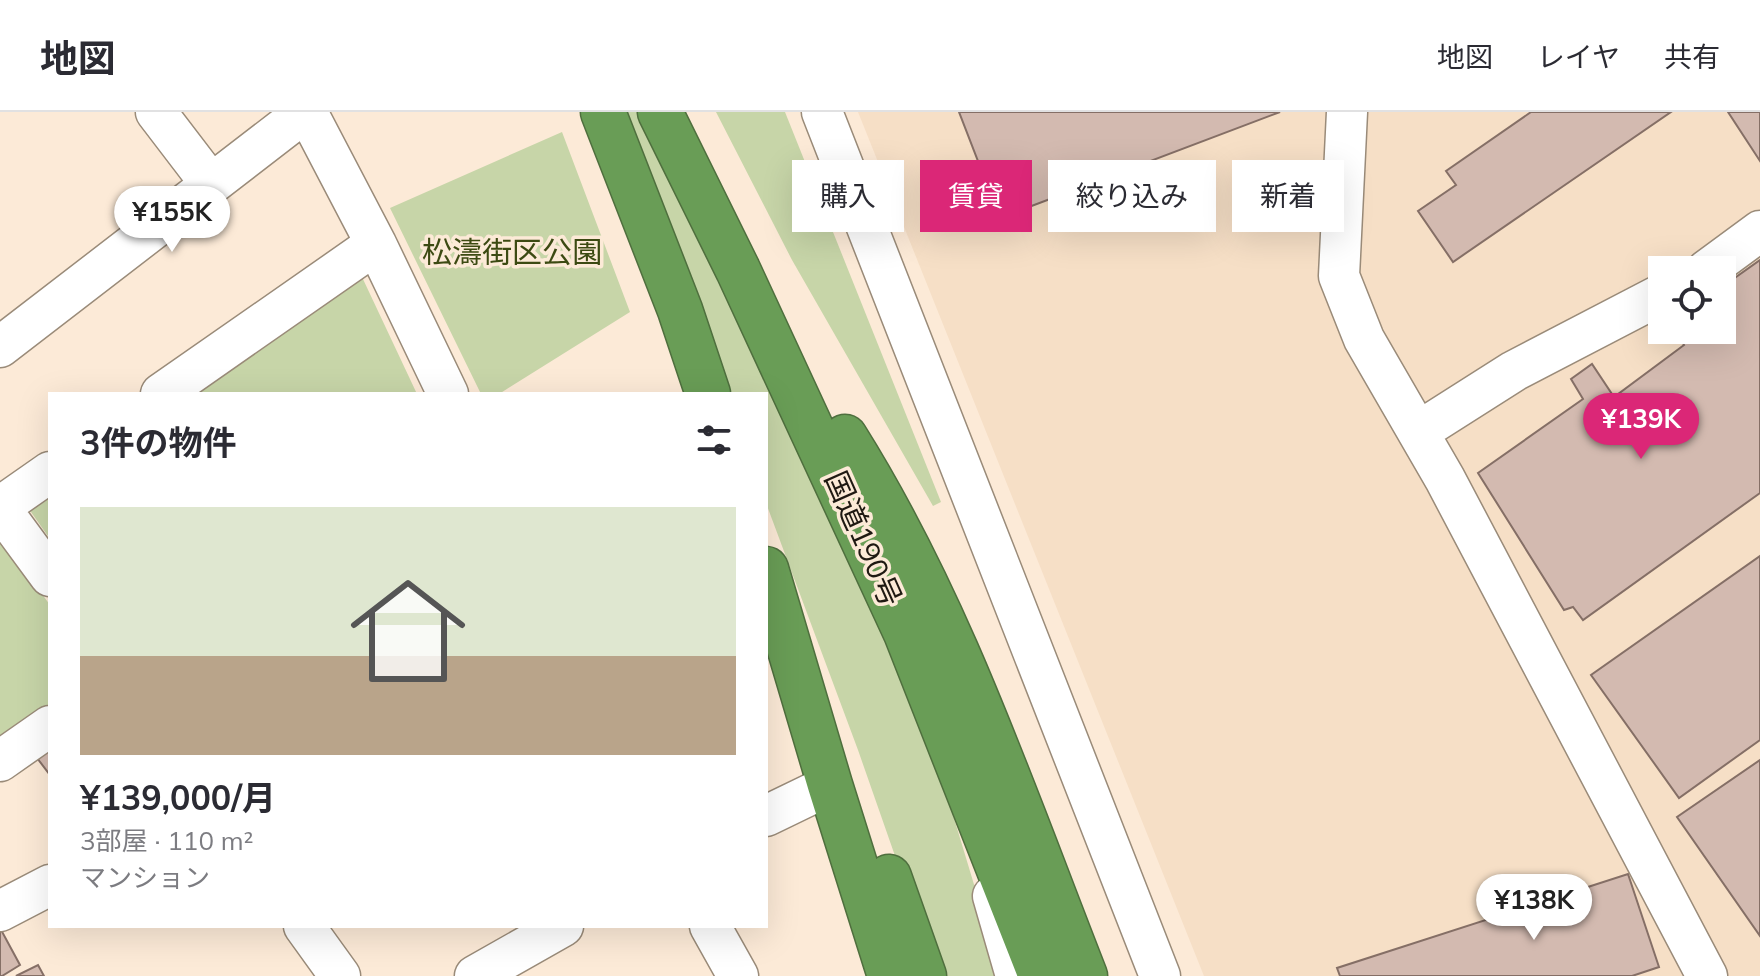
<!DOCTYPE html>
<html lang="ja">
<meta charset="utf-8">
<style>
:root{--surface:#fff;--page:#f2f2f3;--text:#2b2b33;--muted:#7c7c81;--line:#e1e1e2;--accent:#db2777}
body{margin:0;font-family:Mulish,"Noto Sans JP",sans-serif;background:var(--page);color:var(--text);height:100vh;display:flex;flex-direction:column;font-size:30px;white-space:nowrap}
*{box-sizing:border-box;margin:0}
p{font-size:26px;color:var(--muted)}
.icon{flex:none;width:44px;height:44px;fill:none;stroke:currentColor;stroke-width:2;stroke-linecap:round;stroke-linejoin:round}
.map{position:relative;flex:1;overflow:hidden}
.drawer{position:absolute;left:48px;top:280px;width:720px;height:536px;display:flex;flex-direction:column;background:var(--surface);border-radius:0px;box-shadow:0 8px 32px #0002}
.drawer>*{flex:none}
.guide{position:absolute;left:792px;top:48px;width:760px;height:72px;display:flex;gap:16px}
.controls{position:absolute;left:1648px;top:144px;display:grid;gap:16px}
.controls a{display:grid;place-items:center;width:88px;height:88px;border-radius:0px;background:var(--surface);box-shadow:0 8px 32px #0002;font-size:40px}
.price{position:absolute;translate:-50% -68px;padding:0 18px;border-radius:28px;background:#fff;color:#222;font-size:26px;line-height:52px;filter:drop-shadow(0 2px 4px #0008)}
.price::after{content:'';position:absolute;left:50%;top:48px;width:24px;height:18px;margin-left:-12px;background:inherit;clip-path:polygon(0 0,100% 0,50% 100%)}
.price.selected{background:var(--accent);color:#fff}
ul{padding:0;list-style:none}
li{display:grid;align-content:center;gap:16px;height:424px;padding:0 32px}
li+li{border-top:2px solid var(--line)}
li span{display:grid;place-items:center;height:248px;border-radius:0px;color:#555}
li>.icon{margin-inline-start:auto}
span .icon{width:144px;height:144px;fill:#fffc;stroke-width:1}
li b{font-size:34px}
h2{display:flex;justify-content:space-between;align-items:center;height:96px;padding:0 32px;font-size:34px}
.tag{padding:0 28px;border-radius:0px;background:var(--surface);box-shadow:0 8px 32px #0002;font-size:28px;line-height:72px}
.tag.selected{background:var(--accent);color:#fff}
header{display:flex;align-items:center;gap:48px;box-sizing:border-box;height:112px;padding:0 40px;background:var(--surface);border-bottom:2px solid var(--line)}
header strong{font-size:38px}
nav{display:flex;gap:44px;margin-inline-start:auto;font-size:28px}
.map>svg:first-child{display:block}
</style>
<header>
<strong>地図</strong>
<nav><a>地図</a><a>レイヤ</a><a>共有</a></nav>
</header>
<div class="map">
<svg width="1760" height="864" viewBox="0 0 1760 864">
<rect width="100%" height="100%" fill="#fcead7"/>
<!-- built -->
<path fill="#f6dfc6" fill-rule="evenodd" d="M858,0H1760V864H1204ZM1662,158H1722V218H1662Z"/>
<!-- green -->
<path fill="#c7d5a8" d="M622,0H641L800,324L934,640L992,832L1004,864H937L858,638L766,391V282H727Z
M716,0H785L941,390L933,394L792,148Z
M562,20L630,200L499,282H481L390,96Z
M362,165L417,282H187Z
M50,373V427L24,390Z
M0,425L50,493V594L0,629Z"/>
<!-- building -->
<path fill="#d3bab0" stroke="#856f66" stroke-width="2" d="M959,0H1280L1000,106Z
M1531,0H1671L1453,150L1418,99L1456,73L1446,59Z
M1728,0H1760V49Z
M1760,148V381L1583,508L1573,495L1564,498L1478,361L1583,287L1571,267L1592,252L1614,285L1684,233L1675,218H1722V175Z
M1760,444V628L1679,686L1591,563Z
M50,629V663L34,642Z
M1760,648V824L1677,705Z
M1628,762L1659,855L1632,864H1340L1337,856Z
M0,816L20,853L2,864H0Z
M38,853L44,864H16Z"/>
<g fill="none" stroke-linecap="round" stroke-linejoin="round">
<!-- minor casing -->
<g stroke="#9a8b79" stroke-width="43">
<path id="minor" d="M156,0L211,72
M307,0L376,132L448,282
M822,0L1160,864
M1347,0L1339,164L1364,227L1445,367L1707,864
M1707,158L1760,119
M0,235L305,0
M161,282L376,132
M1418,320L1514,259L1662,182
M0,395L50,360
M0,396L50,464
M0,649L50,614
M766,704L830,673
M993,784L1016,864
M0,799L50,773
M304,814L340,864
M710,814L738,864
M475,864L563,814"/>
</g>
<!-- highway casing -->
<g stroke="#4f6f3e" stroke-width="47">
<path id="highway" d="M603,0L680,198L708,282
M660,0L738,158L906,521L1041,864
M845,325C950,492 1013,681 1085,864
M766,457L830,673L890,864
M889,765L924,864"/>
</g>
<!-- minor -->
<use href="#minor" stroke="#fff" stroke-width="40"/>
<!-- highway -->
<use href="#highway" stroke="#699d56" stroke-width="44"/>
</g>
<g text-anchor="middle" stroke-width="7" stroke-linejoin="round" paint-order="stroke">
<!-- park labels -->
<g font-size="30" fill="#3c4a12" stroke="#fcead7">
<text x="512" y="151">松濤街区公園</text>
</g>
<!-- street labels -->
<g font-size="30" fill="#1f1912" stroke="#fcead7">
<text transform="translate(863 427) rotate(66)" y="10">国道190号</text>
</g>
</g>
</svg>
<div class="controls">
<a><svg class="icon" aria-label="locate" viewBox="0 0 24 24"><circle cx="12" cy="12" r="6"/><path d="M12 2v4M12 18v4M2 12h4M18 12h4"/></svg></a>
</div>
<b class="price" style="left:172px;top:142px">¥155K</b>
<b class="price selected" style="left:1641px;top:349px">¥139K</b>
<b class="price" style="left:1534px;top:830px">¥138K</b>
<div class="guide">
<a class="tag">購入</a>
<a class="tag selected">賃貸</a>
<a class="tag">絞り込み</a>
<a class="tag">新着</a>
</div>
<section class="drawer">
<h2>3件の物件<svg class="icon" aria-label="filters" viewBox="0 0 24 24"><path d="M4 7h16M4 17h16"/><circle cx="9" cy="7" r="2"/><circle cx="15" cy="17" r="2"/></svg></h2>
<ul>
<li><span style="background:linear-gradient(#dfe7d0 60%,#b9a48a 0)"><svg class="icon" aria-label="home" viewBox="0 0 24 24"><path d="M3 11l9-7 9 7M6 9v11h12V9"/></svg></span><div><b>¥139,000/月</b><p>3部屋 · 110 m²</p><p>マンション</p></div></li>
</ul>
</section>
</div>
